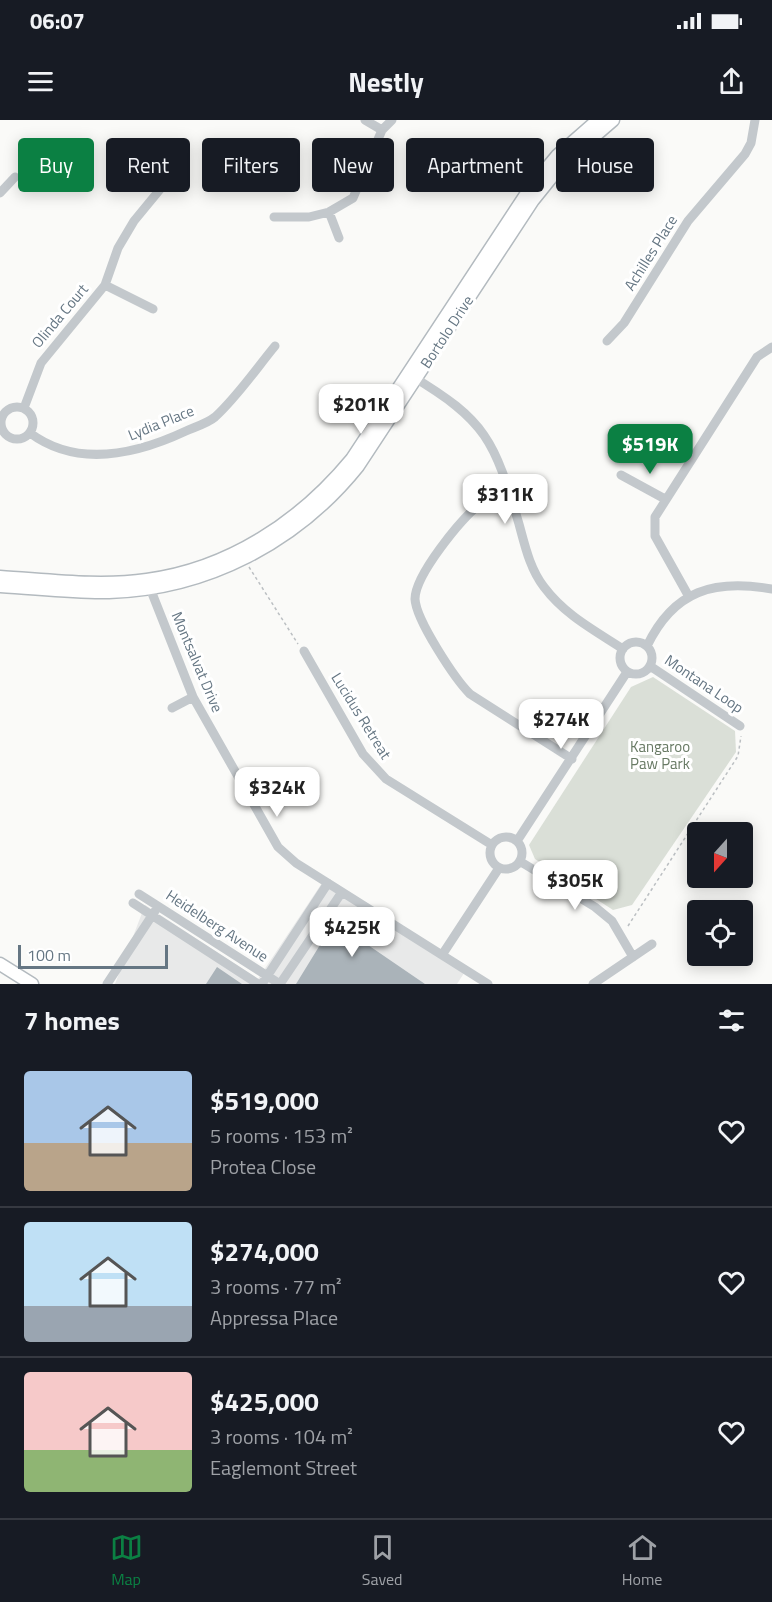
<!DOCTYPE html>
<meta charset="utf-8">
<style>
:root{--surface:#171b24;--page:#20242c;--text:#f1f3f6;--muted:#9ea1a6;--line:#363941;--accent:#0b8043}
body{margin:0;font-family:"Titillium Web",sans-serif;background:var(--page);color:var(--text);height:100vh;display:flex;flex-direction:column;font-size:22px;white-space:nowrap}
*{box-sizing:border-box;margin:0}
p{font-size:20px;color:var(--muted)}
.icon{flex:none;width:33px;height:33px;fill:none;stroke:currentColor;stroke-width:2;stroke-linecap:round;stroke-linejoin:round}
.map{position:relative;height:864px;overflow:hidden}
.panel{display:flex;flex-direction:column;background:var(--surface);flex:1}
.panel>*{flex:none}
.banner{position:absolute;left:18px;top:18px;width:736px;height:54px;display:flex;gap:12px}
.needle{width:39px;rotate:201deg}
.fabs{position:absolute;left:687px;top:702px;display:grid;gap:12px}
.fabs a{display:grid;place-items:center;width:66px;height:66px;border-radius:6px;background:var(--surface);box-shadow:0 3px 15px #0003;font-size:30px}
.scale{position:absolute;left:18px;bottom:15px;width:150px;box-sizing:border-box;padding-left:6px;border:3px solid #657683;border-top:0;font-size:16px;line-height:21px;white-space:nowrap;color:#657683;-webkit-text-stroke:4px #fff;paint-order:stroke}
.price{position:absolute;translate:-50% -51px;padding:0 14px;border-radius:12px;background:#fff;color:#222;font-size:20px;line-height:39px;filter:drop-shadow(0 2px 3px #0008)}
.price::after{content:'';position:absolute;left:50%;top:36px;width:18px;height:14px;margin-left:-9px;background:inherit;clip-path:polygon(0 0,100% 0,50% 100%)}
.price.on{background:var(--accent);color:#fff}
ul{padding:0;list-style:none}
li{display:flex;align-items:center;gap:18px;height:150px;padding:0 24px}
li+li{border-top:2px solid var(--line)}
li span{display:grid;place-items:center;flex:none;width:168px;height:120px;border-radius:6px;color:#555}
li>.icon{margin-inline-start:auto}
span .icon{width:72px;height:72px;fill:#fffc;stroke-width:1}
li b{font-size:26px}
h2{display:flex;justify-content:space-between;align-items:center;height:72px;padding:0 24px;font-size:26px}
.chip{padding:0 21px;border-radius:6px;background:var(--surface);box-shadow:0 3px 15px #0003;font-size:21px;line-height:54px}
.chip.on{background:var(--accent);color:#fff}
.status{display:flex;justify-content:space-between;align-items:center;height:42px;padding:0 30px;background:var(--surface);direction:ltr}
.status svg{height:16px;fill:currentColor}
header{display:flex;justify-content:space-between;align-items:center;height:78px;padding:0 24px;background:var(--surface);font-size:27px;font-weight:700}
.tabs{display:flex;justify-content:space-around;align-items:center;height:84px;border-top:2px solid var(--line);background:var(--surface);font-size:16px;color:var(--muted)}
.tabs a{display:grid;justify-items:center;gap:3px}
.tabs .on{color:var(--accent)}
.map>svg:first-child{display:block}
</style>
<div class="status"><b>06:07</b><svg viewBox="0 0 49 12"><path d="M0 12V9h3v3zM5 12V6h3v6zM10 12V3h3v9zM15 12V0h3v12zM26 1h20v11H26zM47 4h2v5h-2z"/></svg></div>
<header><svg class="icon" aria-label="menu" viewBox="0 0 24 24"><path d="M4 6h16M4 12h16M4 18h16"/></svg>Nestly<svg class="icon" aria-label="share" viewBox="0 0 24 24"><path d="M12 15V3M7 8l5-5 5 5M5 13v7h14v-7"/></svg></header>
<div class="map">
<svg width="772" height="864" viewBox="0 0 772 864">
<rect width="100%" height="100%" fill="#fafaf8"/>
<!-- built -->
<path fill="#e8e9e9" d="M326,757L468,847L457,864H115L145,785L258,859Z"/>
<!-- green -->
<path fill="#dadfd7" d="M653,557L735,611L736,632L632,785L613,790L535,739L529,725L631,567Z"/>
<!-- building -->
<path fill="#aab3b9" d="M350,792L375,809L365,823L425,864H296L339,794Z
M217,847L242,864H206Z"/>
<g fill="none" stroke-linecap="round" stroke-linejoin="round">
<!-- secondary casing -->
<g stroke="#b3babf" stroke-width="15">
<path id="secondary" d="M0,457C48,460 99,467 147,460C229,449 300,402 352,339L531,67L557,36L598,0
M0,466C36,468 73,473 109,472C207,469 297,422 358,346L533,80L562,44L613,0
M0,844L32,864"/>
</g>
<!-- path -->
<path stroke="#bbbfc2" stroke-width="1.5" stroke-dasharray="3 3" stroke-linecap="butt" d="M249,447L298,524
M628,806L738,636L741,616"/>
<!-- street -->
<path stroke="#c3c8cc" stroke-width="9" d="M365,0L382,10
M0,73L15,57
M329,92L339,118
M274,97H309L329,92L353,78L382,10L392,0
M105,165L153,189
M607,221L624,203L688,101L745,34L751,23L755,0
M410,255C487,301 494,320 519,404C525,426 530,449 544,467C565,495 594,510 623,529
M1 303a16 16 0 1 1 32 0a16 16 0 1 1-32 0Z
M24,288L41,243L105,165L118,128L134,101L162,67
M30,313C77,348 137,334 186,311C195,307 208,303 215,297C237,277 256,249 275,226
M621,355L665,379
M508,369C499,373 488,377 480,384C461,399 415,455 415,479C416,500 455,559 470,574L572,639
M148,463L193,577L278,727L296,743L488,864
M688,475L655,416V397L757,237L772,227
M620 538a16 16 0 1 1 32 0a16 16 0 1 1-32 0Z
M647,526C674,470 714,459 772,469
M304,531L363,634L386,659L492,725
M650,546L740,606
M172,588L193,577
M490 733a16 16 0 1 1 32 0a16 16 0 1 1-32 0Z
M517,721L627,552
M521,742L595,787L612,801L633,837
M139,774L280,864
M133,783L258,864
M442,835L499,748
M107,864L155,791
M262,864L328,763
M280,864L342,772
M593,864L652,824"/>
<!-- secondary -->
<use href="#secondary" stroke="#fff" stroke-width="12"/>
</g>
<g text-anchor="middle" stroke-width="6" stroke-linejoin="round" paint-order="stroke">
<!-- street labels -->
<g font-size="15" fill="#657683" stroke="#fff">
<text transform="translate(651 133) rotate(-58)" y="5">Achilles Place</text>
<text transform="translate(60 196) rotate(-50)" y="5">Olinda Court</text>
<text transform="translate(447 212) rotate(-57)" y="5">Bortolo Drive</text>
<text transform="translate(161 303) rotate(-22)" y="5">Lydia Place</text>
<text transform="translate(197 542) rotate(67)" y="5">Montsalvat Drive</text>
<text transform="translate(704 564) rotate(34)" y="5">Montana Loop</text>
<text transform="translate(361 596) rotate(58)" y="5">Lucidus Retreat</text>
<text transform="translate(217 806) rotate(33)" y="5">Heidelberg Avenue</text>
</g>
<!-- park labels -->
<g font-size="15" fill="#687a64" stroke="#fff">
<text x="660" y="632">Kangaroo<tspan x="660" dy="17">Paw Park</tspan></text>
</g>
</g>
</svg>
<div class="fabs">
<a><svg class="needle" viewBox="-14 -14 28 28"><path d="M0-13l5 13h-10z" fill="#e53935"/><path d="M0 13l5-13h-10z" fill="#9ea1a6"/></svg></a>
<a><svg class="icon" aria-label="locate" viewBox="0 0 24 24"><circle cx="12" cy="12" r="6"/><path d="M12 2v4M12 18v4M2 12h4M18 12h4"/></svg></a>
</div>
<div class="scale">100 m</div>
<b class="price" style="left:361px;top:315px">$201K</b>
<b class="price on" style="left:650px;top:355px">$519K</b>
<b class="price" style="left:505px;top:405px">$311K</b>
<b class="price" style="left:561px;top:630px">$274K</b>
<b class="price" style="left:277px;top:698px">$324K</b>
<b class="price" style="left:575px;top:791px">$305K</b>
<b class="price" style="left:352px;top:838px">$425K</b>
<div class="banner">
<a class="chip on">Buy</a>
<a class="chip">Rent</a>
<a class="chip">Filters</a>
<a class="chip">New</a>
<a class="chip">Apartment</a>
<a class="chip">House</a>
</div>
</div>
<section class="panel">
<h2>7 homes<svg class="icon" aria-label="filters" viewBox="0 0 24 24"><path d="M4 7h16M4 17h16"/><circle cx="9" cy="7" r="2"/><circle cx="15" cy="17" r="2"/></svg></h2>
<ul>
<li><span style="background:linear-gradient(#a9c7e8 60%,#b9a48a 0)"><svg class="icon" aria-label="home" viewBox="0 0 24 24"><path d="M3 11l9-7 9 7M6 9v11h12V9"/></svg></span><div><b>$519,000</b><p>5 rooms · 153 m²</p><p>Protea Close</p></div><svg class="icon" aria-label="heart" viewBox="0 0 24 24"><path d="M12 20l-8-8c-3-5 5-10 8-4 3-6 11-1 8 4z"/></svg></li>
<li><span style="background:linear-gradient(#bfe0f5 70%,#9aa5b1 0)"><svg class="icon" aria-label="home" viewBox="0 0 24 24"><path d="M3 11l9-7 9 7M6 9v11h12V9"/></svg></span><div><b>$274,000</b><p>3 rooms · 77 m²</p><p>Appressa Place</p></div><svg class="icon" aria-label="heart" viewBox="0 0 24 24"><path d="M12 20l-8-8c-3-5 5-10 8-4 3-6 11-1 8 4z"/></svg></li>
<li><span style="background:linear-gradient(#f6c9c9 65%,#8fb573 0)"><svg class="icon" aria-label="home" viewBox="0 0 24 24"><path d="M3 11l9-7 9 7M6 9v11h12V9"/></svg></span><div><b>$425,000</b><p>3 rooms · 104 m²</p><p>Eaglemont Street</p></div><svg class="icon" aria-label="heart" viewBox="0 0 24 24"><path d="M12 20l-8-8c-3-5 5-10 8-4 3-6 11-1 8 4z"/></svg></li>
</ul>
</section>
<nav class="tabs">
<a class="on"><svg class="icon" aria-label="map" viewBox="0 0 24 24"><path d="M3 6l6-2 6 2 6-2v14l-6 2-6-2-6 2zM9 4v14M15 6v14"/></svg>Map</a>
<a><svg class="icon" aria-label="saved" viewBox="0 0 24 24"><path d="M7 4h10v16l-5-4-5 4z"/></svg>Saved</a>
<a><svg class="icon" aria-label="home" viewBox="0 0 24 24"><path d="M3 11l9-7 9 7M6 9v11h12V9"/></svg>Home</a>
</nav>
